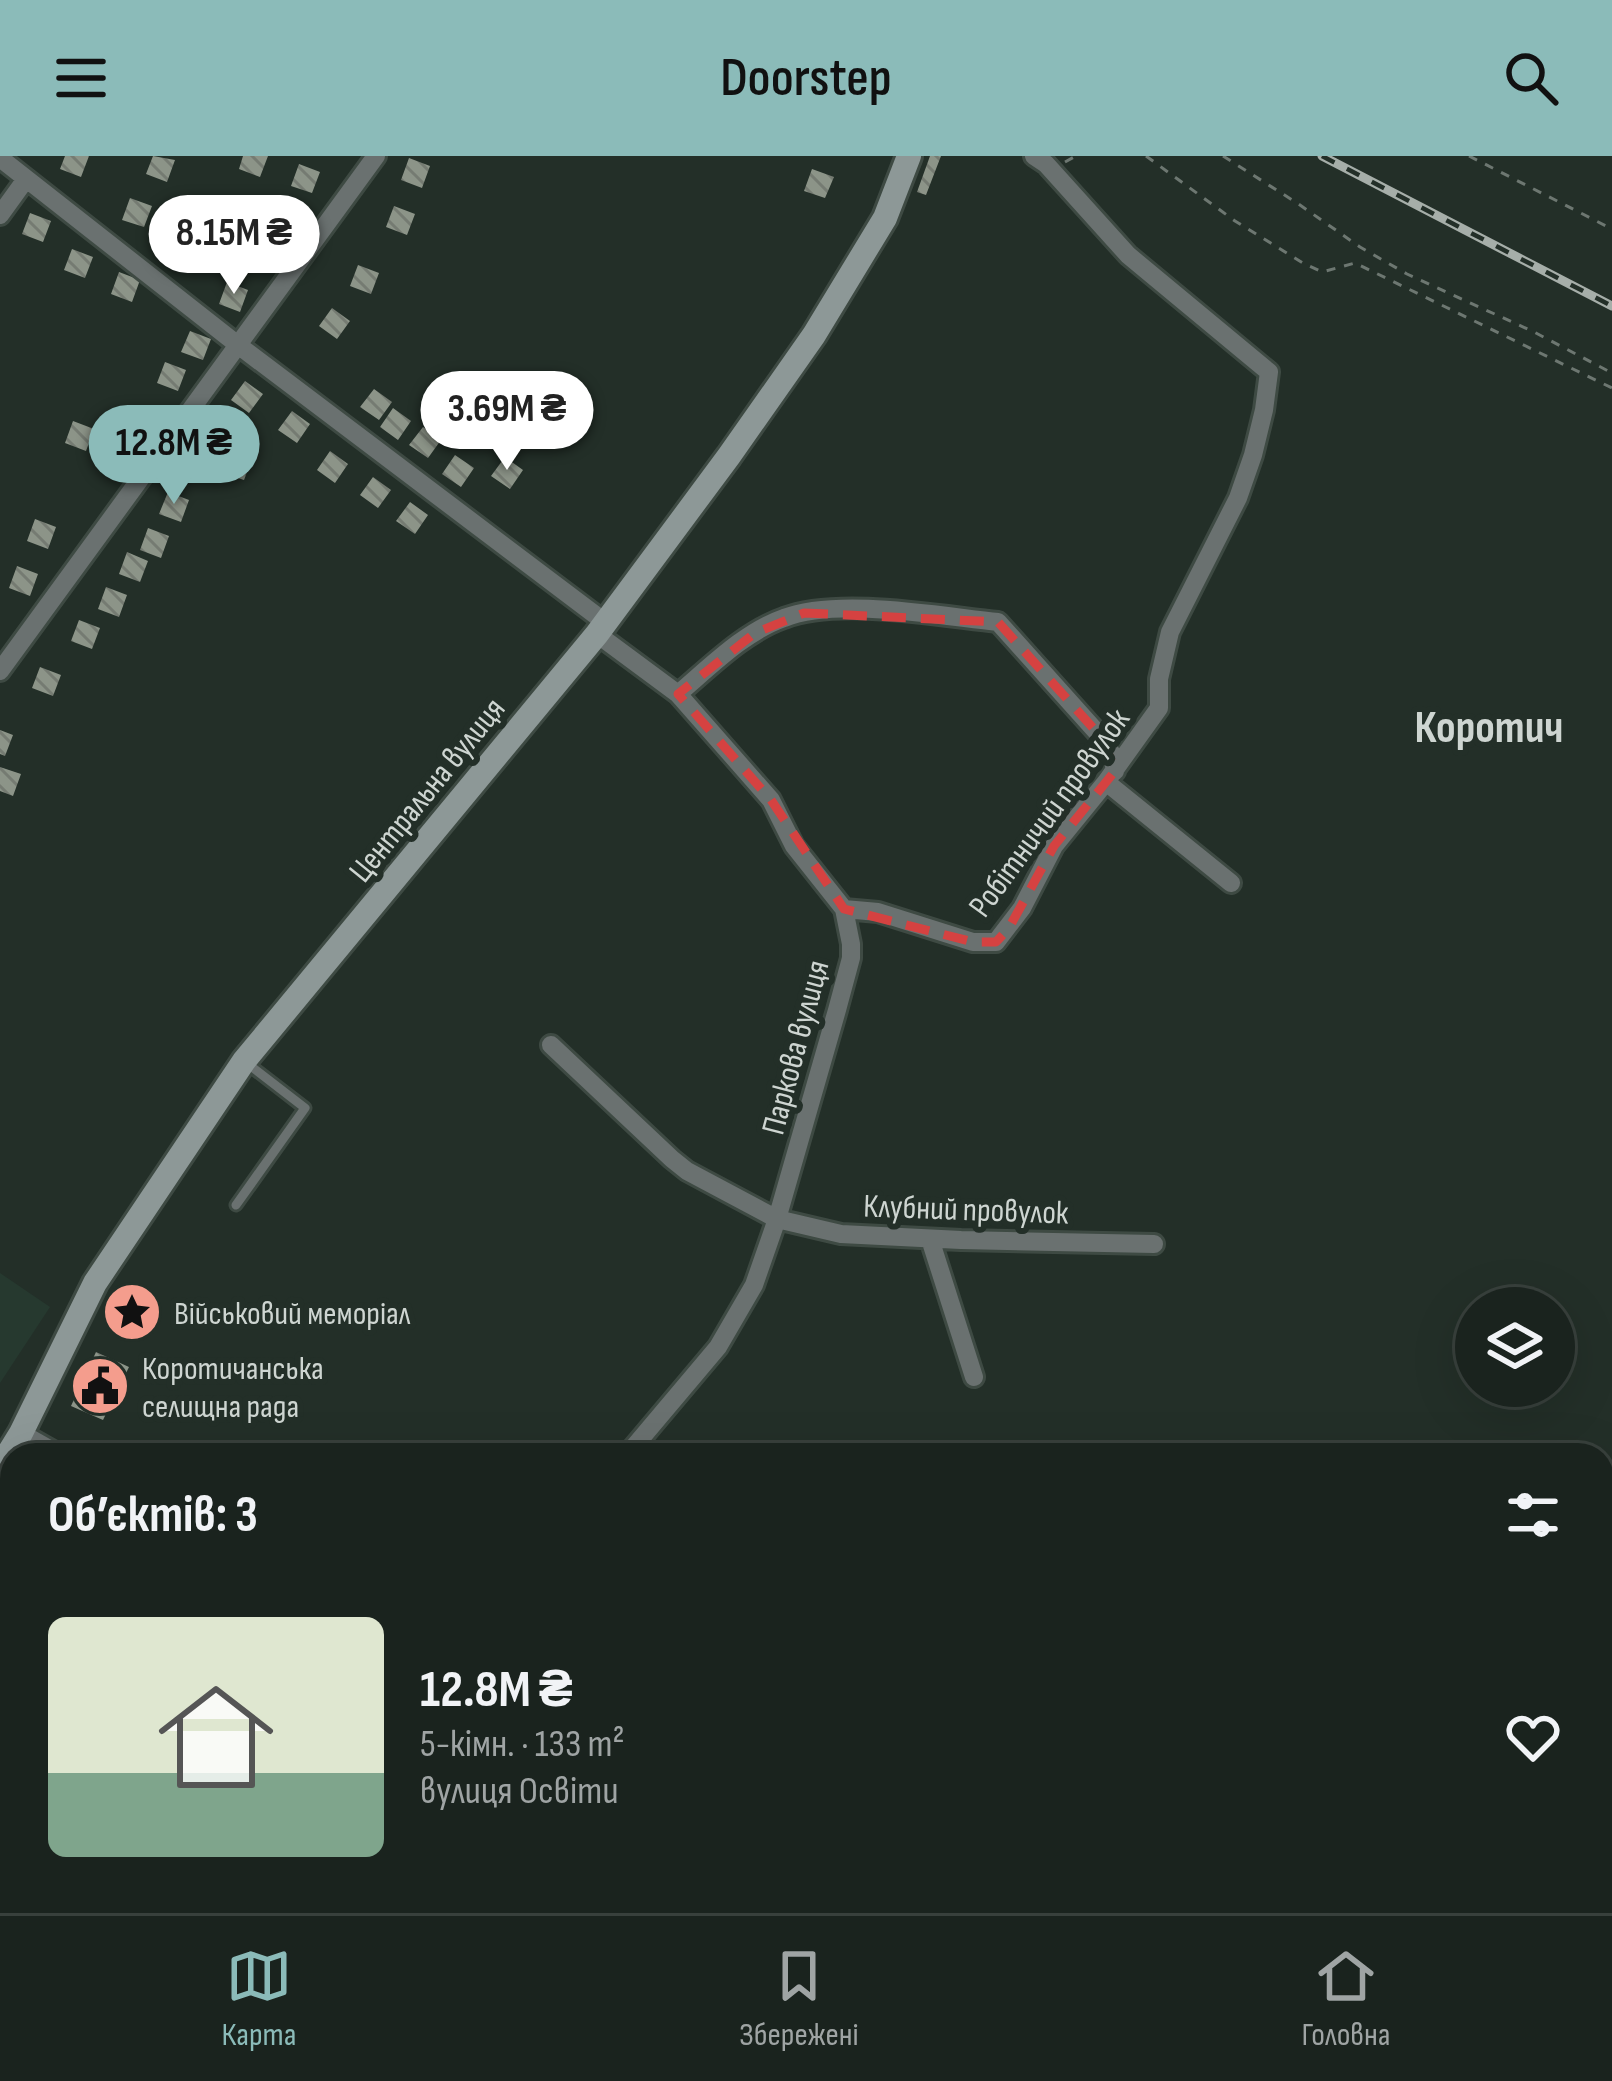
<!DOCTYPE html>
<html lang="uk">
<meta charset="utf-8">
<style>
:root{--surface:#1a231e;--page:#272f2b;--text:#f1f3f6;--muted:#9fa4a4;--line:#38403c;--accent:#8bbbb9}
body{margin:0;font-family:"Sofia Sans Condensed",sans-serif;background:var(--page);color:var(--text);height:100vh;display:flex;flex-direction:column;font-size:45px;white-space:nowrap}
*{box-sizing:border-box;margin:0}
p{font-size:39px;color:var(--muted)}
.icon{flex:none;width:66px;height:66px;fill:none;stroke:currentColor;stroke-width:2;stroke-linecap:round;stroke-linejoin:round}
.map{position:relative;flex:1;overflow:hidden}
.side{position:absolute;left:0px;top:1287px;width:1614px;height:471px;display:flex;flex-direction:column;background:var(--surface);border-radius:36px 36px 0 0;box-shadow:0 12px 48px #0002,0 0 0 3px var(--line)}
.side>*{flex:none}
.controls{position:absolute;left:1455px;top:1131px;display:grid;gap:24px}
.controls a{display:grid;place-items:center;width:120px;height:120px;border-radius:50%;background:var(--surface);box-shadow:0 12px 48px #0002,0 0 0 3px var(--line);font-size:60px}
.price{position:absolute;translate:-50% -102px;padding:0 27px;border-radius:42px;background:#fff;color:#222;font-size:39px;line-height:78px;filter:drop-shadow(0 3px 6px #0008)}
.price::after{content:'';position:absolute;left:50%;top:72px;width:36px;height:27px;margin-left:-18px;background:inherit;clip-path:polygon(0 0,100% 0,50% 100%)}
.price.active{background:var(--accent);color:#111}
ul{padding:0;list-style:none}
li{display:flex;align-items:center;gap:36px;height:300px;padding:0 48px}
li+li{border-top:3px solid var(--line)}
li span{display:grid;place-items:center;flex:none;width:336px;height:240px;border-radius:18px;color:#555}
li>.icon{margin-inline-start:auto}
span .icon{width:144px;height:144px;fill:#fffc;stroke-width:1}
li b{font-size:51px}
h2{display:flex;justify-content:space-between;align-items:center;height:144px;padding:0 48px;font-size:51px}
header{display:flex;justify-content:space-between;align-items:center;height:156px;padding:0 48px;background:var(--accent);color:#111;font-size:54px;font-weight:600}
.tabs{display:flex;justify-content:space-around;align-items:center;height:168px;border-top:3px solid var(--line);background:var(--surface);font-size:33px;color:var(--muted)}
.tabs a{display:grid;justify-items:center;gap:6px}
.tabs .active{color:var(--accent)}
.map>svg:first-child{display:block}
</style>
<header><svg class="icon" aria-label="menu" viewBox="0 0 24 24"><path d="M4 6h16M4 12h16M4 18h16"/></svg>Doorstep<svg class="icon" aria-label="search" viewBox="0 0 24 24"><circle cx="10" cy="10" r="6"/><path d="M15 15l6 6"/></svg></header>
<div class="map">
<svg width="1612" height="1757" viewBox="0 0 1612 1757">
<defs>
<pattern id="building-back-hatch" width="6" height="6" patternUnits="userSpaceOnUse" patternTransform="scale(3)"><rect width="6" height="6" fill="#8c9488"/><path d="M-1 5l2 2M0 0l6 6M5-1l2 2" fill="none" stroke="#757b72"/></pattern>
</defs>
<rect width="100%" height="100%" fill="#232f28"/>
<!-- built -->
<path fill="#26392f" d="M0,1117L50,1151L0,1227Z"/>
<!-- building -->
<path fill="url(#building-back-hatch)" d="M65,0H89L81,21L60,13Z
M153,0L175,4L167,26L146,18Z
M243,0H268L260,21L239,13Z
M930,0H941L926,39L917,36Z
M409,2L430,10L422,32L401,24Z
M299,8L320,16L312,37L291,30Z
M812,13L834,21L825,42L804,35Z
M130,42L152,50L144,71L122,64Z
M234,50L255,58L247,79L225,71Z
M394,50L415,58L407,79L386,71Z
M30,57L51,65L43,86L22,78Z
M163,77L184,84L176,106L155,98Z
M216,87L237,95L229,116L208,109Z
M72,93L93,101L85,122L64,114Z
M358,109L379,117L371,138L350,130Z
M119,116L140,124L132,146L111,138Z
M227,126L248,134L240,156L219,148Z
M332,152L350,165L337,183L319,170Z
M190,175L211,183L203,204L181,196Z
M165,206L186,214L178,235L157,227Z
M245,225L263,238L249,257L231,244Z
M374,233L392,246L379,264L360,251Z
M393,252L411,265L398,284L380,271Z
M126,255L147,263L139,284L118,276Z
M292,255L310,268L297,287L278,274Z
M73,265L94,273L86,295L65,287Z
M423,271L441,284L428,302L409,289Z
M106,282L127,290L119,311L98,304Z
M231,295L252,303L244,324L223,317Z
M330,295L348,308L335,327L317,314Z
M455,299L474,312L461,331L442,318Z
M505,301L523,314L510,333L491,320Z
M373,321L391,334L378,352L360,339Z
M168,336L189,344L181,366L159,358Z
M410,346L428,359L415,378L396,365Z
M35,363L56,371L48,393L27,385Z
M148,372L169,380L161,402L140,394Z
M127,396L148,405L140,426L119,418Z
M17,410L38,418L30,440L9,432Z
M106,431L127,439L119,461L98,453Z
M79,464L100,472L92,493L71,485Z
M40,511L61,519L53,540L32,532Z
M0,574L13,579L5,600L0,598Z
M0,611L21,618L13,640L0,635Z
M96,1196L129,1211L103,1264L71,1250Z
M12,1390V1456L0,1448V1410Z
M0,1506L12,1513V1523L0,1542Z"/>
<g fill="none" stroke-linecap="round" stroke-linejoin="round">
<!-- lane casing -->
<g stroke="#3e4a43" stroke-width="15">
<path id="lane" d="M236,1049L305,952L248,908
M501,1746L502,1757"/>
</g>
<!-- street casing -->
<g stroke="#3e4a43" stroke-width="24">
<path id="street" d="M0,2L238,189L606,467
M0,59L26,23
M597,478L678,538L771,644L794,690L844,753L851,788V802L837,854L777,1063L754,1129L718,1191L627,1299
M0,515L376,0
M678,538C710,511 744,476 784,462C838,441 940,460 998,466L1102,582L1112,598L1115,615
M1106,626L1231,727
M844,753L878,756L973,786H996L1022,752L1054,690L1106,626L1159,552V523L1170,476L1238,342L1253,299L1264,254L1269,216L1128,99L1046,8L1034,0
M551,889L672,1003L687,1015L777,1063L841,1078L961,1084L1154,1088
M930,1083L974,1221
M21,1277L60,1299
M0,1470L12,1474
M1151,1746L1189,1757
M150,1757L158,1746
M718,1757L722,1746"/>
</g>
<!-- secondary casing -->
<g stroke="#3e4a43" stroke-width="30">
<path id="secondary" d="M0,1311L21,1277L95,1127L244,905L597,478L729,300L814,179L885,62L909,0"/>
</g>
<!-- path -->
<path stroke="#6d7771" stroke-width="3" stroke-dasharray="9 9" stroke-linecap="butt" d="M1146,0L1235,65L1303,107L1322,116L1355,107L1612,232
M1223,0L1297,47L1360,91L1407,118L1534,176L1612,217
M1469,0L1612,73
M1065,6L1076,0"/>
<!-- lane -->
<use href="#lane" stroke="#6a7170" stroke-width="9"/>
<!-- street -->
<use href="#street" stroke="#6a7170" stroke-width="18"/>
<!-- secondary -->
<use href="#secondary" stroke="#8d9897" stroke-width="24"/>
<!-- rail casing -->
<g stroke="#a6aea9" stroke-width="9">
<path id="rail" d="M1322,0L1612,150"/>
</g>
<!-- rail -->
<use href="#rail" stroke="#232f28" stroke-width="4.5" stroke-dasharray="14" stroke-linecap="butt"/>
</g>
<!-- marked area -->
<path fill="none" stroke="#d54241" stroke-width="9" stroke-dasharray="24 15" stroke-linejoin="round" d="M804,457L998,466L1102,582L1115,615L1054,690L1009,772L996,786H973L844,753L771,644L678,538L755,477Z"/>
<!-- icons -->
<defs>
<g id="sight-disc" transform="scale(3)"><circle r="9.5" fill="#f49d8d" stroke="#232f28"/><path d="M0-6L1.8-2.2L6-1.7L2.9 1.2L3.7 5.4L0 3.3L-3.7 5.4L-2.9 1.2L-6-1.7L-1.8-2.2Z" fill="#111"/></g>
<g id="civic-disc" transform="scale(3)"><circle r="9.5" fill="#f49d8d" stroke="#232f28"/><path d="M-.6-6.5H3V-4.5H.6V-3L4-1V1h2V6H-6V1h2V-1L-.6-3ZM-1.2 2.5V6h2.4V2.5Z" fill="#111"/></g>
</defs>
<g fill-rule="evenodd">
<use href="#sight-disc" x="132" y="1156"/>
<use href="#civic-disc" x="100" y="1230"/>
</g>
<g text-anchor="middle" stroke-width="12" stroke-linejoin="round" paint-order="stroke">
<!-- street labels -->
<g font-size="33" fill="#ced5d1" stroke="#232f28">
<text transform="translate(426 633) rotate(-51)" y="12">Центральна вулиця</text>
<text transform="translate(1048 656) rotate(-54)" y="12">Робітничий провулок</text>
<text transform="translate(794 891) rotate(-75)" y="12">Паркова вулиця</text>
<text transform="translate(966 1052) rotate(2)" y="12">Клубний провулок</text>
</g>
<!-- poi labels -->
<g font-size="33" fill="#ced5d1" stroke="#232f28" text-anchor="start">
<text x="174" y="1168">Військовий меморіал</text>
<text x="142" y="1223">Коротичанська<tspan x="142" dy="38">селищна рада</tspan></text>
</g>
<!-- district labels -->
<g font-size="45" font-weight="bold" fill="#ced5d1" stroke="#232f28">
<text x="1489" y="586">Коротич</text>
</g>
</g>
</svg>
<div class="controls">
<a><svg class="icon" aria-label="layers" viewBox="0 0 24 24"><path d="M12 4l9 5-9 5-9-5zM3 14l9 5 9-5"/></svg></a>
</div>
<b class="price" style="left:234px;top:141px">8.15M ₴</b>
<b class="price" style="left:507px;top:317px">3.69M ₴</b>
<b class="price active" style="left:174px;top:351px">12.8M ₴</b>
<section class="side">
<h2>Об’єктів: 3<svg class="icon" aria-label="filters" viewBox="0 0 24 24"><path d="M4 7h16M4 17h16"/><circle cx="9" cy="7" r="2"/><circle cx="15" cy="17" r="2"/></svg></h2>
<ul>
<li><span style="background:linear-gradient(#dfe7d0 65%,#7fa58c 0)"><svg class="icon" aria-label="home" viewBox="0 0 24 24"><path d="M3 11l9-7 9 7M6 9v11h12V9"/></svg></span><div><b>12.8M ₴</b><p>5-кімн. · 133 m²</p><p>вулиця Освіти</p></div><svg class="icon" aria-label="heart" viewBox="0 0 24 24"><path d="M12 20l-8-8c-3-5 5-10 8-4 3-6 11-1 8 4z"/></svg></li>
</ul>
</section>
</div>
<nav class="tabs">
<a class="active"><svg class="icon" aria-label="map" viewBox="0 0 24 24"><path d="M3 6l6-2 6 2 6-2v14l-6 2-6-2-6 2zM9 4v14M15 6v14"/></svg>Карта</a>
<a><svg class="icon" aria-label="saved" viewBox="0 0 24 24"><path d="M7 4h10v16l-5-4-5 4z"/></svg>Збережені</a>
<a><svg class="icon" aria-label="home" viewBox="0 0 24 24"><path d="M3 11l9-7 9 7M6 9v11h12V9"/></svg>Головна</a>
</nav>
